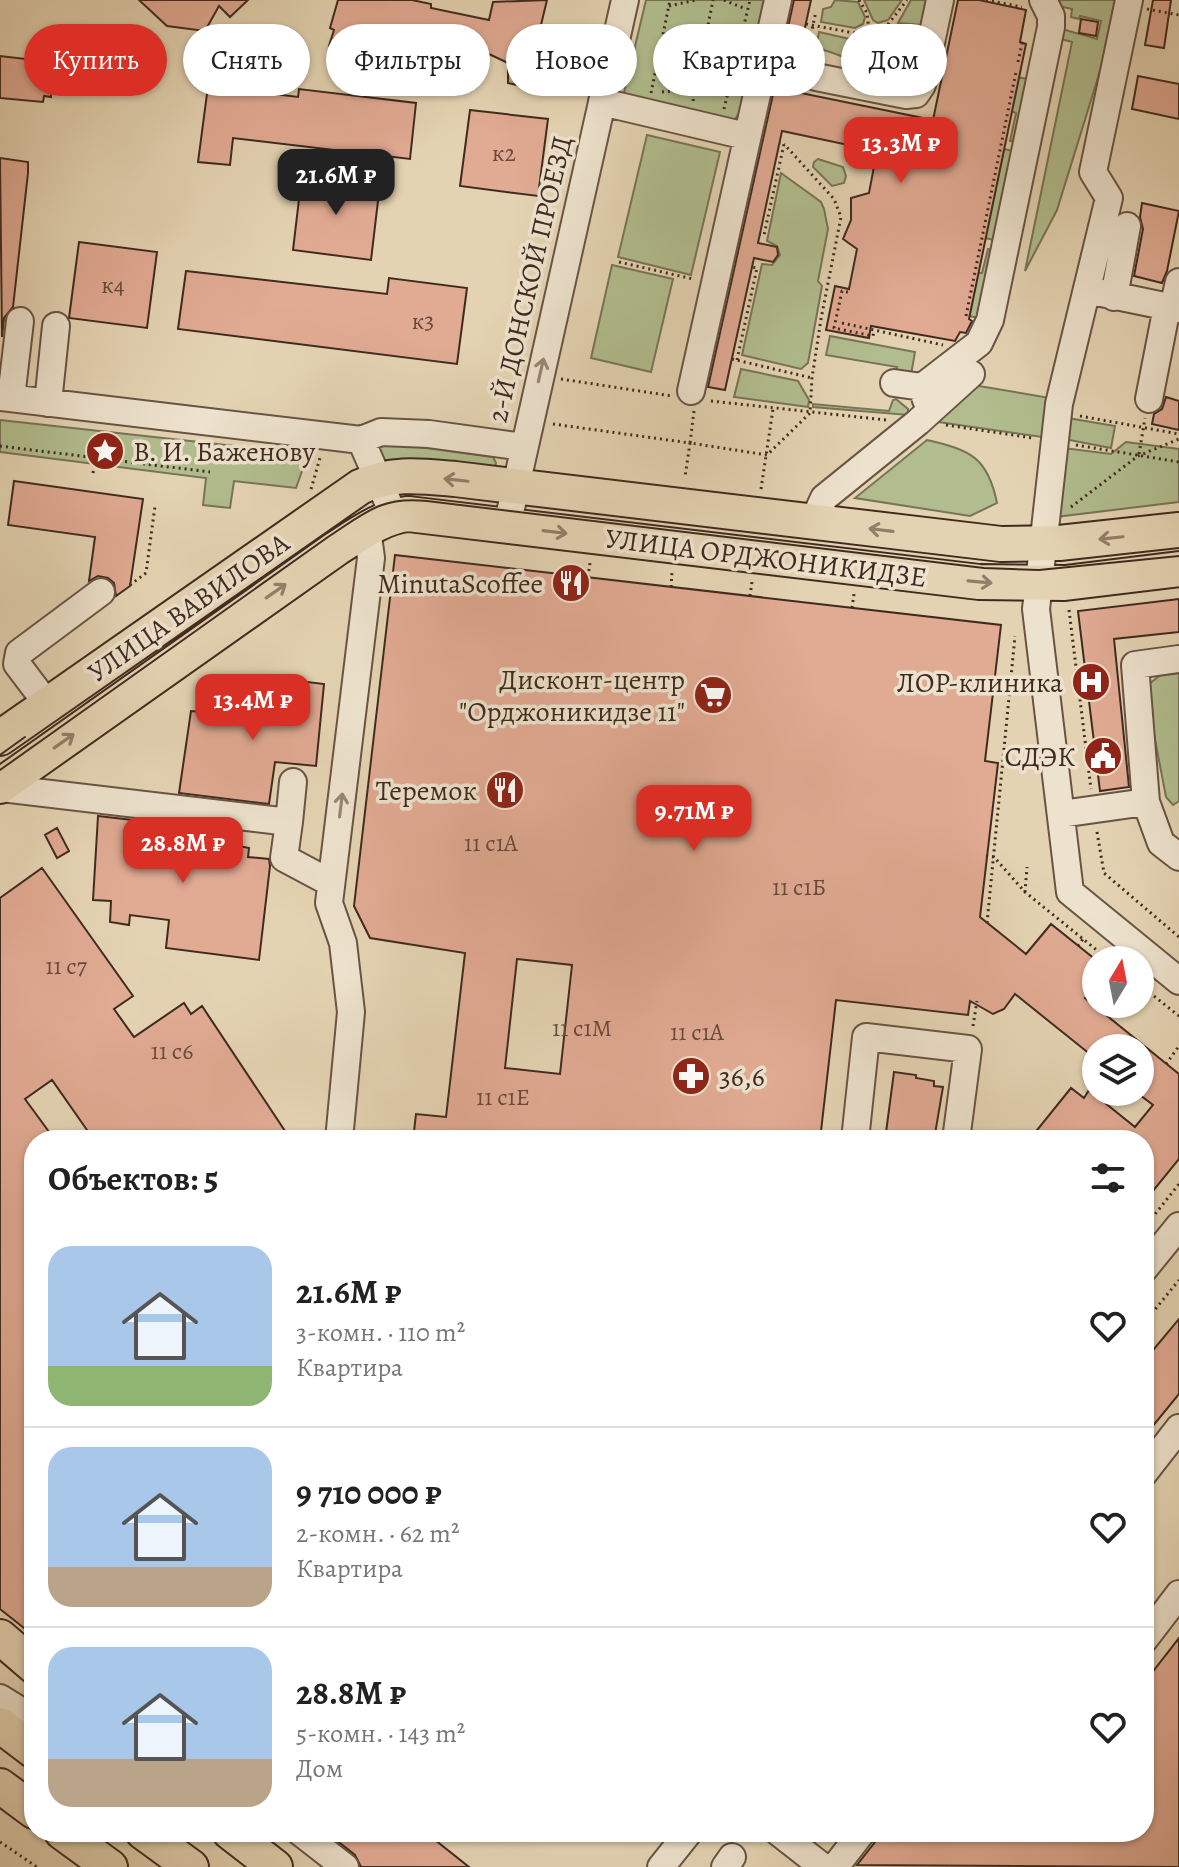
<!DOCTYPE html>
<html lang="ru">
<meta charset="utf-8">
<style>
:root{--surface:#fff;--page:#f2f2f2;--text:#222;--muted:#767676;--line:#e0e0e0;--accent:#d93025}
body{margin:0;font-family:Alegreya,serif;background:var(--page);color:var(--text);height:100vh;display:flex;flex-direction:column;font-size:30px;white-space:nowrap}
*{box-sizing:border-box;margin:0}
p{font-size:26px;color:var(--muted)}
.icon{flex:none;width:44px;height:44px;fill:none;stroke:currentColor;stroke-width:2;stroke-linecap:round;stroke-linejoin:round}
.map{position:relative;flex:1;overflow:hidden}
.sheet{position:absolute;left:24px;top:1130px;width:1130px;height:712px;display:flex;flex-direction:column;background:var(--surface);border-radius:32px;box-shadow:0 2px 6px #0004}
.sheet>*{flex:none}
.guide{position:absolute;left:24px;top:24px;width:1132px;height:72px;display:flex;gap:16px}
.needle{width:52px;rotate:10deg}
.fabs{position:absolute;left:1082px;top:946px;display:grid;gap:16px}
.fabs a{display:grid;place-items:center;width:72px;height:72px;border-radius:50%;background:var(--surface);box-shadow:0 2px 6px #0004;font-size:40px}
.price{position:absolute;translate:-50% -68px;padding:0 18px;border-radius:16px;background:var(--accent);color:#fff;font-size:26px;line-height:52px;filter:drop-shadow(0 2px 4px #0008)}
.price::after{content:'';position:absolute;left:50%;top:48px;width:24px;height:18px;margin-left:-12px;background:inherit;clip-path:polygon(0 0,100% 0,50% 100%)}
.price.selected{background:#222;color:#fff}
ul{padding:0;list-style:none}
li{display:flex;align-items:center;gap:24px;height:200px;padding:0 24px}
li+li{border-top:2px solid var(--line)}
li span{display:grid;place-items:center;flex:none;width:224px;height:160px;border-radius:24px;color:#555}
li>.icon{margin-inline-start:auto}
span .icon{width:96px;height:96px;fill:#fffc;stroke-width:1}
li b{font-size:34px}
h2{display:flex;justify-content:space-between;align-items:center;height:96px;padding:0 24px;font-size:34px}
.chip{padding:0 28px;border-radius:36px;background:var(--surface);box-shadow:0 2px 6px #0004;font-size:28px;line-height:72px}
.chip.selected{background:var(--accent);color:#fff}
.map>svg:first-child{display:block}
</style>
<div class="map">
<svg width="1179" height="1867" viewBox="0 0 1179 1867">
<rect width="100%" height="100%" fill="#e4d3b2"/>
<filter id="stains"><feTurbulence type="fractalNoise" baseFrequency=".0025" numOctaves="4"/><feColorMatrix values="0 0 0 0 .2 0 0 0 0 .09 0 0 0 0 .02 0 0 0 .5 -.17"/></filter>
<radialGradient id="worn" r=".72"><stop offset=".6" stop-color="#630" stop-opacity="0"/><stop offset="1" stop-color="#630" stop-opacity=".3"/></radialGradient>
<!-- green -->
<path fill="#b1bd8e" stroke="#787457" stroke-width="2" d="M646,0H767L742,109L733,122L623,97Z
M835,0L858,2L865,17L863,24L855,28L821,22L823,9L831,7Z
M864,0H902L888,20L878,23L873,20Z
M911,0H927L922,25L898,23Z
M1052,0H1116L1105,55L1057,210L1025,271L1072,42L1061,39L1062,29L1097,39L1101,21L1080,16L1079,19L1071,17L1072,9L1063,7L1060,15Z
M891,31L905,30L921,34L914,63L903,72L892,70L888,73C863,68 841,53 816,48L819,32L854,40Z
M1018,77L1032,80L1019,143L1010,141L1016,113L1011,111Z
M647,135L720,152L691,275L618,257Z
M1004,149L1017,152L999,241L985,238Z
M818,159L843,167L846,176L844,183L832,186L813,167L814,162Z
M781,173L821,202L824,209L828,229L818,281L822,286L808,363L801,369L742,355L762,264L772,265L780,255L777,246L767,241Z
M988,249L997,251L983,319L969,316L978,273H982Z
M612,265L673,279L651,372L591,358Z
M830,336L915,352L911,375L896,376L897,367L826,355Z
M741,369L798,381L809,400L808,407L734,397Z
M973,385L1050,398L1042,437L938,422Z
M896,399L908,409V415L813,407V404L889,411L893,400Z
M1062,417L1115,426L1111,448L1059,438Z
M0,420L308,454L296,488L234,481L230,508L203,505L206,478L0,452Z
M927,440C971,450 988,458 997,503L970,516L855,498Z
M382,442L493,457L496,463L494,471L490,474L379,459L377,447Z
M1126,442L1179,449V502L1055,517L1064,448L1111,454Z
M1179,672V801L1173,805L1166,797L1145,687L1162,674Z"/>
<!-- building -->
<path fill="#e1aa93" stroke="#402a20" stroke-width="2" fill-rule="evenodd" d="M139,0H248L230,17L219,6L205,31L167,26Z
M338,0H412L431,4V8L489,20L493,2L547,0L526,87L508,83V63L489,54L372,30L366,51L329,46L334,30L330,28Z
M794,0H811L791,91L933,120L958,0H979L1026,10L1020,42L1026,44L969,319L972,321L966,333L960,332L955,341L871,326L869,338L826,330L835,286L849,289L857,249L843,239L851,220V198L869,193L877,151L782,131L758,243L777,247L778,255L773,262L754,258L725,390L708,387Z
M1153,0H1171L1164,48L1145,45Z
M1081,19L1098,22L1096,36L1079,33Z
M0,56L60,63L56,83H51V97L44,96L43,102L0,98Z
M1138,76L1179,84V119L1132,109Z
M208,86L298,97L299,89L416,103L410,159L233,138L230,165L198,162Z
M470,110L548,119L538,196L460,186Z
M0,158L28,162V173L13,307L4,318L2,337Z
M302,174L380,184L371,260L293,250Z
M1142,203L1179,211L1167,271L1162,283L1134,276L1143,229L1140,217Z
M79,242L157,252L147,328L69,318Z
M186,271L387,294L389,278L467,288L457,364L178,329Z
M1166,397L1179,401V430L1152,424L1154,414L1162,409Z
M14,481L143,499L130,586L116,596L114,583L108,578L98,576L89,581L95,537L8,525Z
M395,555L1001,625L985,761L998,763L980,917L1026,954L1051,924L1096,960V984L1085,998L1179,1074V1159L1144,1202V1140H1029L1071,1088L1084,1098L1089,1090L1135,1127L1153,1105L1140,1095V1048H1096V1059L1015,994L1004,1009L993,1014L970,1001L968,1015L836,1000L820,1140H413L416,1114L446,1117L465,953L370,938L354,906ZM517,959L572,965L560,1074L505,1068Z
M1179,599V632L1114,639L1129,787L1100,791L1078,611Z
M259,676L324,684L316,766L275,762L269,804L179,793L191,711L253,717Z
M98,816L202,828L214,832L213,837L229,840V844L249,848L248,857L269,859L270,866L259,960L166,948L169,920L130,915L129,925L110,922L111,901L93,900Z
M57,828L69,851L57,858L45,835Z
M42,868L133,996L114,1009L134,1037L184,1003L191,1014L202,1006L287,1134L277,1140H94L52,1080L25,1099L55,1140H34V1636L0,1609V898Z
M894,1072L916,1075V1078L934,1081V1086L943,1087L934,1140H885Z
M1179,1319V1394L1144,1437V1340L1154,1349Z
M1179,1638V1867L857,1865L875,1842L878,1832H1144V1669L1151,1674Z
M326,1832H425L469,1867H361L355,1855Z"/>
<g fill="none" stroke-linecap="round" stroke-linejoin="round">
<!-- minor casing -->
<g stroke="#695444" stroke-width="30">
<path id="minor" d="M1129,0L1093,172L1109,198L1059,404L1036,609L1070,892L1179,981
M816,77L906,95L916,94L922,85L940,0
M602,102L746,136
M1087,290L1179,309
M1114,297L1127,226
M1173,308L1179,282
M894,383L922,387
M691,391L778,0
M0,397L361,440L381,432L429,434L524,447
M11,398L20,321
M1149,399L1167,307
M48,403L56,326
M933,408L926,400L922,387L979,343L990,320L1051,27V16L1043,0
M361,440L394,516
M813,522L824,498L918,422L971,374
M507,526L625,0
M48,705L17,664L19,653L101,592
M0,788L289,822L284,858L331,883
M1146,802L1161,843L1179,857
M1061,814L1146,802L1135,665L1179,659
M289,822L293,782
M339,1140L351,1012L343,943L329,903L371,558L367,529
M855,1140L866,1037L968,1049L956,1140
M1144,1269L1179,1226
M1144,1473L1179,1428
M1144,1640L1179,1594
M0,1698L34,1719
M300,1832L345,1867
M778,1832L823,1867
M661,1867L689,1832
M725,1867L732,1857
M835,1867L862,1832"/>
</g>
<!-- major casing -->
<g stroke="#402a20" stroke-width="38">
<path id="major" d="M0,738L360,487C392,472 421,476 455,479L1001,544L1059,543L1179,530
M0,786L337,548C359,534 382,517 408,514L979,582L1065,583L1179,569
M0,1637L34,1666
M0,1725L34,1751
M0,1786L34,1811
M62,1832L110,1867
M143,1832L191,1867
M230,1832L275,1867"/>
</g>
<!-- path -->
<path stroke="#402a20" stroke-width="3" stroke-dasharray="2 4" stroke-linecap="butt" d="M724,0L746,9
M859,0L867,13L869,31L886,27L907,0
M986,0L1022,7
M669,6L696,0
M1147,9L1179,15
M806,24L854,33L869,31
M886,27H910
M661,44L733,69
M806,58L816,11
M1018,62L1023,39
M662,92L695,89
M651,93L670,0
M693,101L713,0
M724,109L750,0
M759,234L764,235L784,144L780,143
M619,262L693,279
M848,292L842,291L834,328L873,336L874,331
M966,316L1016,72
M842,323L943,345
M732,359L812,378
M737,360L757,268L752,267
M561,379L672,396
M711,401L886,420
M694,411L690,443L767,455L810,413L812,378L821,319L841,217L834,199L784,144
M1080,416L1179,434
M553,424L690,443L685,477
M946,425L1033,438
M1076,445L1179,462
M0,446L210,472
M1139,454L1145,418
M93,473L99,433
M311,489L320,458
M761,489L773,409
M1071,507L1138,456L1179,439
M588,577L590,563
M130,585L146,573L155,506
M671,587L672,572
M750,596L752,582
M852,608L854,594
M1069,610L1091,789
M1097,832L1104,873L1179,937
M986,856L994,857L1025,892L1109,960
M1025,892L1027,867
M987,923L1015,636
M1078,946L1083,939
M1140,985L1179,1016
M973,1026L977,1001
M1166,1064L1179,1046
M1144,1228L1179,1184
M1144,1323L1179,1280
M0,1842L37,1867"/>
<!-- minor -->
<use href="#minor" stroke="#ede2cd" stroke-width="26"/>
<!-- major -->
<use href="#major" stroke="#e4d3b2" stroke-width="34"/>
<!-- tram -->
<path stroke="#402a20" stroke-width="2" d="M0,755L25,737
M0,770L328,537C365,513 381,496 427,501L984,568L1039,570L1179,556"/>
</g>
<!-- one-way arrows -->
<defs><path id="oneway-shaft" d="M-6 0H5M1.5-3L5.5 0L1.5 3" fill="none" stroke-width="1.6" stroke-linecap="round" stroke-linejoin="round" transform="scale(2)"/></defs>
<g stroke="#968676">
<use href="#oneway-shaft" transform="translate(541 370) rotate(-77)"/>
<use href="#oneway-shaft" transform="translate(341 805) rotate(-83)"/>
</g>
<g stroke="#927e69">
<use href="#oneway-shaft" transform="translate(456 480) rotate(-174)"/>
<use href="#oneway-shaft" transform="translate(881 530) rotate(-173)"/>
<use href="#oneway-shaft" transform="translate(555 532) rotate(7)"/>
<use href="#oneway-shaft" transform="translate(1111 538) rotate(174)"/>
<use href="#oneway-shaft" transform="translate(980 582) rotate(5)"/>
<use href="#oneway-shaft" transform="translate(276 591) rotate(-35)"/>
<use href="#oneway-shaft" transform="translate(64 741) rotate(-35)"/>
</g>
<!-- icons -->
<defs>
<g id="sight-disc" transform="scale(2)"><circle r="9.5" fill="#8f2418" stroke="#ede2cd"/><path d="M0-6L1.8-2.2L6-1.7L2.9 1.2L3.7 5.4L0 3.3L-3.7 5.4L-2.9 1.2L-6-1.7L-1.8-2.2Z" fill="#fff"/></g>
<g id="restaurant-disc" transform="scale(2)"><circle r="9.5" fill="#8f2418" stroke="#ede2cd"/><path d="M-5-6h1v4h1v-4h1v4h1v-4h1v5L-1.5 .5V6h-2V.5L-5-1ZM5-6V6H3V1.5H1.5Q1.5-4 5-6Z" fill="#fff"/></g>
<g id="hospital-disc" transform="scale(2)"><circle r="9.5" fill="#8f2418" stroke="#ede2cd"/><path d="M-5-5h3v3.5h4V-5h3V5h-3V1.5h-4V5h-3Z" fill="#fff"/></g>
<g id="supermarket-disc" transform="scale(2)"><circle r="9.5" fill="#8f2418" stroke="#ede2cd"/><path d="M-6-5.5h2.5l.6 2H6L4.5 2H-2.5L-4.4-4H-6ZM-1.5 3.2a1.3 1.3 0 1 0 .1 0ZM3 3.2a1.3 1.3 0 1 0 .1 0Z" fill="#fff"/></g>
<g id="civic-disc" transform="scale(2)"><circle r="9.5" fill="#8f2418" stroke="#ede2cd"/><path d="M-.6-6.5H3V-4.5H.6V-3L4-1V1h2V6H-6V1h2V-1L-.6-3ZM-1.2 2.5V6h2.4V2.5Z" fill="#fff"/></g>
<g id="pharmacy-disc" transform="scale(2)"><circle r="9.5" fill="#8f2418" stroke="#ede2cd"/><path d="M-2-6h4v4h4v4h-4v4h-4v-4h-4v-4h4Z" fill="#fff"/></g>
</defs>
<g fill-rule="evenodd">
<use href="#sight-disc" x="105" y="451"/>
<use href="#restaurant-disc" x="571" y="583"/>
<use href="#hospital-disc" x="1091" y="682"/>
<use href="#supermarket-disc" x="713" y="695"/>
<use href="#civic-disc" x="1103" y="756"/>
<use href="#restaurant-disc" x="505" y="790"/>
<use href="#pharmacy-disc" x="691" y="1076"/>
</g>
<g text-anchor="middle" stroke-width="7" stroke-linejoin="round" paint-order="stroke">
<!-- number labels -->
<g font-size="24" fill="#684a3d">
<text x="504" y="161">к2</text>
<text x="113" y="293">к4</text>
<text x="423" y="329">к3</text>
<text x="491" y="851">11 с1А</text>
<text x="799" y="895">11 с1Б</text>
<text x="66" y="974">11 с7</text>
<text x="582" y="1036">11 с1М</text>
<text x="697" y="1040">11 с1А</text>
<text x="172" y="1059">11 с6</text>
<text x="503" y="1105">11 с1Е</text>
</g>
<!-- street labels -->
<g font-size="28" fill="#402a20" stroke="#ede2cd">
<text transform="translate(529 279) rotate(-77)" y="10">2-Й ДОНСКОЙ ПРОЕЗД</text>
<text transform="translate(766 557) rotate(7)" y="10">УЛИЦА ОРДЖОНИКИДЗЕ</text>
<text transform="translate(188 607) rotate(-35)" y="10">УЛИЦА ВАВИЛОВА</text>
</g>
<!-- poi labels -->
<g font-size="28" fill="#402a20" stroke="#ede2cd" text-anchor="end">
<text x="133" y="461" text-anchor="start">В. И. Баженову</text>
<text x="543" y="593">MinutaScoffee</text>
<text x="685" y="689">Дисконт-центр<tspan x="685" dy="32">"Орджоникидзе 11"</tspan></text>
<text x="1063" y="692">ЛОР-клиника</text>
<text x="1075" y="766">СДЭК</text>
<text x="477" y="800">Теремок</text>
<text x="719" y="1086" text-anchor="start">36,6</text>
</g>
</g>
<rect width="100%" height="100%" filter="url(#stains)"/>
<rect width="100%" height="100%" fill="url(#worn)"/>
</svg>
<div class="fabs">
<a><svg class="needle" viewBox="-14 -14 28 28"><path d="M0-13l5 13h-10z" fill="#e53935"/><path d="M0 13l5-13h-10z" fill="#767676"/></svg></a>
<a><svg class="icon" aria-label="layers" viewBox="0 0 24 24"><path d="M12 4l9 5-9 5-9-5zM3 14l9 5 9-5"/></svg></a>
</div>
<b class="price" style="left:901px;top:185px">13.3M ₽</b>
<b class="price selected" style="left:336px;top:217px">21.6M ₽</b>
<b class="price" style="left:253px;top:742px">13.4M ₽</b>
<b class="price" style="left:694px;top:853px">9.71M ₽</b>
<b class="price" style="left:183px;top:885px">28.8M ₽</b>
<div class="guide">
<a class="chip selected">Купить</a>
<a class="chip">Снять</a>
<a class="chip">Фильтры</a>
<a class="chip">Новое</a>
<a class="chip">Квартира</a>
<a class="chip">Дом</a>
</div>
<section class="sheet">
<h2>Объектов: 5<svg class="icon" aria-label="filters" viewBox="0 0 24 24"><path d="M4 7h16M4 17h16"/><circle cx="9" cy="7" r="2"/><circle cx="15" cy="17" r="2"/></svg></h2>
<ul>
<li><span style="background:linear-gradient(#a9c7e8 75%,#8fb573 0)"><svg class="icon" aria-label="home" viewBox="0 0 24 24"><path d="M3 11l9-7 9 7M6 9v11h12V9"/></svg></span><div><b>21.6M ₽</b><p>3-комн. · 110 m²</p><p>Квартира</p></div><svg class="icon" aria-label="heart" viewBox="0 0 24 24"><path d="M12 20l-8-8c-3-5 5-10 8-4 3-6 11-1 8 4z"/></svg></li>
<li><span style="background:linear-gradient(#a9c7e8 75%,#b9a48a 0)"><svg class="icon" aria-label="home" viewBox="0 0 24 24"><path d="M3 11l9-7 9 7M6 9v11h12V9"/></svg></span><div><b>9 710 000 ₽</b><p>2-комн. · 62 m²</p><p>Квартира</p></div><svg class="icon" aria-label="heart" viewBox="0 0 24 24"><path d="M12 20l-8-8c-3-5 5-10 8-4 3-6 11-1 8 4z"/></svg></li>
<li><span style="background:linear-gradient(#a9c7e8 70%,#b9a48a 0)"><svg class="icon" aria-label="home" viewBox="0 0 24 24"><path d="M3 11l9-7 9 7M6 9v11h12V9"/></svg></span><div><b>28.8M ₽</b><p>5-комн. · 143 m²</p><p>Дом</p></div><svg class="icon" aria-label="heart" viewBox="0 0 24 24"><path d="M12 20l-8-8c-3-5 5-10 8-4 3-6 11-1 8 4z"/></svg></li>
</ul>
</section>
</div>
